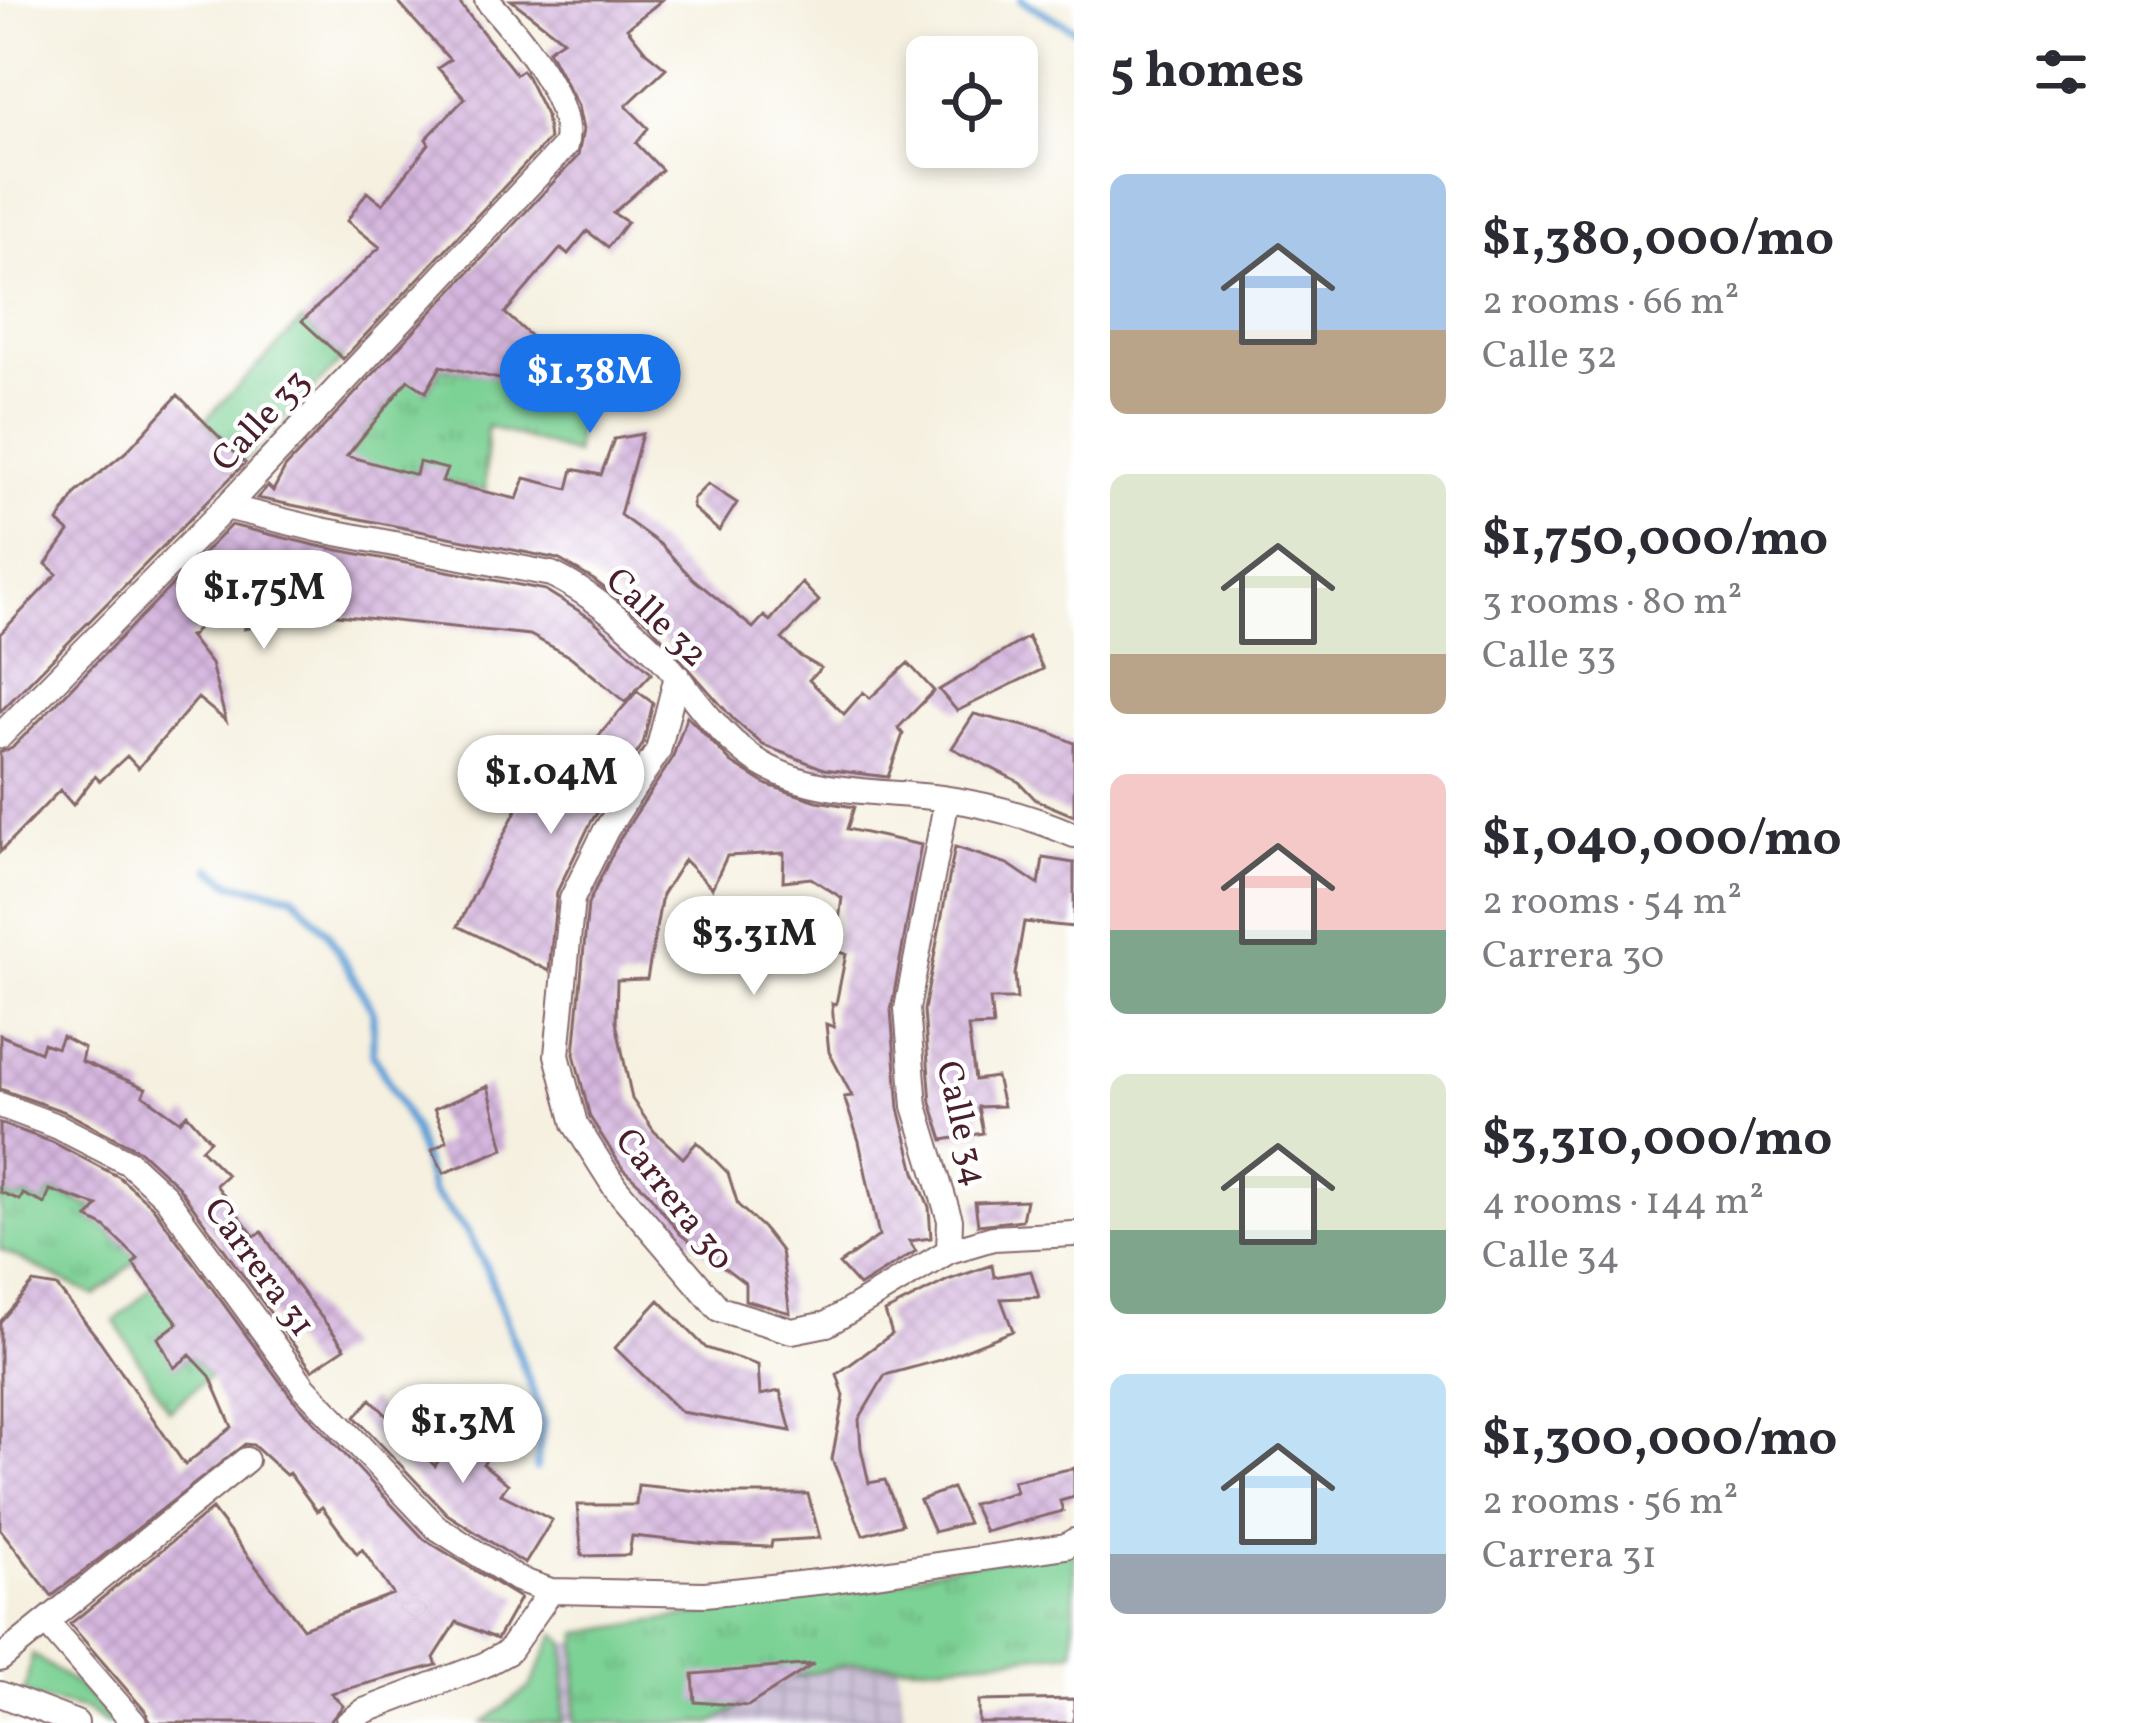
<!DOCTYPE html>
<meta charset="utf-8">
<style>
:root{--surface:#fff;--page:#f2f2f3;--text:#2b2b33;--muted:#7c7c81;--accent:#1a73e8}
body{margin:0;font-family:Vollkorn,serif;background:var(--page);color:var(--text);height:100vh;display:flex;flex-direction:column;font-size:45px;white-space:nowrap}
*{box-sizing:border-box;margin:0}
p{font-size:39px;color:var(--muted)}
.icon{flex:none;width:66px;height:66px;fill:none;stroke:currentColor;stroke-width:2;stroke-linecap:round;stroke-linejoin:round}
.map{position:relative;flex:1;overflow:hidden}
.panel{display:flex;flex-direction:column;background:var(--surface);width:1056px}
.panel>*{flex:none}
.buttons{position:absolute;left:906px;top:36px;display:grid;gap:24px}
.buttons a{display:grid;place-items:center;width:132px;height:132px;border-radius:18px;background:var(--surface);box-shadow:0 6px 18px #0003;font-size:60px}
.price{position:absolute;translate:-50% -102px;padding:0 27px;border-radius:42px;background:#fff;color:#222;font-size:39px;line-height:78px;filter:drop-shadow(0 3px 6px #0008)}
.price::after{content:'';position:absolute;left:50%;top:72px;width:36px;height:27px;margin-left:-18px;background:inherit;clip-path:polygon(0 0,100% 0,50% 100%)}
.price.selected{background:var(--accent);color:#fff}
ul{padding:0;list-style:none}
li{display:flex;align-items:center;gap:36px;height:300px;padding:0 36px}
li span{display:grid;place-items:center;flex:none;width:336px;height:240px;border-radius:18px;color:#555}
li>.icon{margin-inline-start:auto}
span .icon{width:144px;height:144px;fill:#fffc;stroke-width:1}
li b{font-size:51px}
h2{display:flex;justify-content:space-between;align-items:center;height:144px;padding:0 36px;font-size:51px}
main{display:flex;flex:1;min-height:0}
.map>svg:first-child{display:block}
</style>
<main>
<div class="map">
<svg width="1074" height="1723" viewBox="0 0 1074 1723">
<defs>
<pattern id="industrial-grid" width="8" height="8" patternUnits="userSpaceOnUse" patternTransform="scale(3)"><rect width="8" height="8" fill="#cabfd6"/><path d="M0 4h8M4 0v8" fill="none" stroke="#afa4b8"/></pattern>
<pattern id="grass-tufts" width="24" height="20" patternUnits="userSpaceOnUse" patternTransform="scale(3)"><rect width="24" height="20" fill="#7bd194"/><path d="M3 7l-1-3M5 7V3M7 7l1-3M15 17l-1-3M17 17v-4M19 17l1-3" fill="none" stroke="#6cb380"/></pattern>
<pattern id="building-cross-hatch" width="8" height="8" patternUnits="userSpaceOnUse" patternTransform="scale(3)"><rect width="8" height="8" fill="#d6b7df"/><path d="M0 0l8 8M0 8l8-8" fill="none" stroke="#b99dc0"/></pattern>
</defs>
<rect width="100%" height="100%" fill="#fff"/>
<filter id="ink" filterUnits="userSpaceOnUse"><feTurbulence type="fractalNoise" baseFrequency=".00833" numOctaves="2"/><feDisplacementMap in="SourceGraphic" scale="24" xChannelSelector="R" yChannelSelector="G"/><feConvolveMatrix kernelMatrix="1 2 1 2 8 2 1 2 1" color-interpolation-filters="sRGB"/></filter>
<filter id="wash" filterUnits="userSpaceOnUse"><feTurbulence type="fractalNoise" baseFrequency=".004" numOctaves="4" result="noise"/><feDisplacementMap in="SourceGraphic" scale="48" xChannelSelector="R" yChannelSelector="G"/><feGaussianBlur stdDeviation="2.7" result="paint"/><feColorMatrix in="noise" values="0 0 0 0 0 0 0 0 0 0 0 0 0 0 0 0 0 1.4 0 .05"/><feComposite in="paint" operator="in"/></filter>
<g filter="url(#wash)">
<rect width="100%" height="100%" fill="#f5f0df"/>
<!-- industrial -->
<path fill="url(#industrial-grid)" d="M888,1597L905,1723H563L566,1644Z"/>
<!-- grass -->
<path fill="url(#grass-tufts)" stroke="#627860" stroke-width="3" d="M302,321L343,359L244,461L204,421Z
M441,367L583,393L575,454L487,426L485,492L442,480L419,463L415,479L344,460L385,409L401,368L426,392Z
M51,1190L95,1209L89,1218L105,1227L138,1259L95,1296L0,1249V1194L20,1200L23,1195L45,1204Z
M153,1286L178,1323L158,1338L175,1367L191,1356L210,1376L169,1411L115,1321Z
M1074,1549V1652L927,1665L854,1663L792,1678L712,1723H575L578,1633L871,1587L955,1565Z"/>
<!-- garden -->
<path fill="#7bd194" stroke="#627860" stroke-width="3" d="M556,1633L566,1644L563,1723H483L530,1687Z
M32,1654L77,1685L117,1723H104L87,1710L24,1695Z"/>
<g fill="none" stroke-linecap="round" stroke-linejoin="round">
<!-- stream -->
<path stroke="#66a3d7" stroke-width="8" d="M1021,0L1074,29
M211,869L233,884L293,895L327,932L373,1011V1054L413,1128L433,1193L466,1230L485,1265L533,1392L543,1422L536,1468"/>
</g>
<g id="blocks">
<!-- building -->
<path fill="url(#building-cross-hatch)" d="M396,0H457L516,74L522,70L527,77L546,115L549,139L343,359L302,321L380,247L347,221L367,192L383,204L429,144L426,139L465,98L438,68L450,60Z
M511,0H662L627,28L646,52L666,68L626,106L648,128L636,143L662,170L613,213L627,222L608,247L587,231L568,254L561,248L505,313L545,349L559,354L539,375L516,356L508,381L441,366L426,392L408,380L347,456L416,475L419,462L447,469L442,482L517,499L525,478L568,489L573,469L601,475L614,439L642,434L620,515L661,545L692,578L753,628L764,616L770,621L802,583L819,601L782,639L800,656L821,668L809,680L844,714L863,692L870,698L908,663L934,691L898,728L903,734L888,777L824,769L763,745L734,720L648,622L594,580L558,559L257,498L268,486L273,491L285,468L578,156L583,130L578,106L548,50L563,40Z
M178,395L245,463L0,712V634L57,574L46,564L69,532L58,522L76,493L127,451Z
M708,484L737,503L719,531L693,508V499Z
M231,525L318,546L545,590L592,619L652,673L625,702L571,657L530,635L318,613L244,629L245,559L193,635L189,636L211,664L226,721L198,698L138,768L127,756L100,781L95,776L73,805L60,790L0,852V752L12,748Z
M1028,637L1043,669L957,711L939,690Z
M637,691L653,703L643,744L591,822L557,892L549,971L458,926L551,741L579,759Z
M974,714L1049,732L1074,743V816L1036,800L1019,782L952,748Z
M687,716L732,763L767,785L817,801L854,807L847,829L921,845L891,1010L899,1108L915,1172L929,1207L931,1238L909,1241L916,1251L859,1286L839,1264L879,1236L859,1141L844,1097L852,1096L829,1052L826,1024L834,1027L832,1003L836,1004L846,954L835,951L842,898L811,878L783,881L784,853L727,856L712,888L684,860L662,895L647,979L617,980L616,1022L632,1099L654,1131L683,1158L697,1142L728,1173L738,1205L763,1228L781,1251L790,1313L745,1300V1283L680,1234L647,1191L623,1169L590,1117L574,1054L588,904L620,838L672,759Z
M955,847L1008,864L1039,885L1043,858L1074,863V927L1024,922L1015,974L1017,999H990L993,1026L968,1027L975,1080L996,1077L1003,1106L978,1107L983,1133L943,1140L931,1103L924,1010Z
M0,1035L40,1052L43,1043L57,1048L62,1036L84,1048L81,1061L146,1088L143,1095L180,1121L187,1114L210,1140L201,1149L227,1175L216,1185L254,1236L262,1232L295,1283L345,1348L312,1370L178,1186L140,1151L65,1112L0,1089Z
M488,1086L504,1149L444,1173L432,1150L447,1141L434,1109Z
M0,1123L52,1142L119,1177L153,1207L292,1398L424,1539L520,1598L497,1639L457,1622L434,1658L437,1665L331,1693L343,1706L329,1723H150L146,1712L70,1624L212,1509L303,1628L393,1594L362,1549L357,1554L322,1507L317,1511L289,1473L286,1475L253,1445L245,1444L52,1596L0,1529V1322L33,1283L57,1287L100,1341L185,1465L232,1427L210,1376L190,1355L174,1368L158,1338L178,1323L133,1264L138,1259L105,1227L88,1218L98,1206L50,1190L45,1204L23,1194L20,1200L0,1192Z
M1026,1200L1022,1220L978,1225L975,1202Z
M992,1265L994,1277L1031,1271L1039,1297L1001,1299L1013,1331L940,1360L885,1375L859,1419L861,1448L869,1483L885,1480L902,1524L863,1535L832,1459L844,1396L837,1374L892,1334L885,1312L948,1280Z
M659,1300L706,1348L758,1365L760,1395L780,1391L791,1431L681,1412L615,1348Z
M371,1399L435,1466L461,1425L491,1452L483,1464L508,1484L501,1494L552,1520L525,1564L447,1514L355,1417Z
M1074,1468V1497L1060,1501L1063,1511L985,1532L972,1504L1016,1492L1013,1481Z
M638,1485L728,1494H808L820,1538L772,1541L771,1547L717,1545L632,1536L629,1555L582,1556L577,1505H636Z
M952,1488L968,1523L934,1532L920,1500Z
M814,1664L748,1706L695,1702L693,1674Z
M1074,1699V1723H979V1701Z"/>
</g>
</g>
<g filter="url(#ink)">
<use href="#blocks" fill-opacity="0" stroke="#86686a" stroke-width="3"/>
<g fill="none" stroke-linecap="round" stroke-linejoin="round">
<!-- minor casing -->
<g stroke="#86686a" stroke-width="28">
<path id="minor" d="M226,507L321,530L551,574C592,593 651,642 679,679C700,707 724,738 754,759C809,796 878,790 941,798C986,804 1032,817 1074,835
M677,676L658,751L606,830L572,899L557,1055L575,1124L615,1187L719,1309L792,1331L827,1324L949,1251L993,1238L1074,1234
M0,736L226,507L565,146C577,103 515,31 487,0
M947,799L907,1009L915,1106L950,1220L949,1251
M0,1105L59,1127L129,1163L165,1196L304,1387L436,1527L517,1579L551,1591L705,1594L835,1580L1066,1546L1074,1541
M46,1622L134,1723
M0,1659L246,1460
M0,1694L76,1723
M348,1723L364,1711L484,1665L508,1652L551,1591"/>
</g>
<!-- minor -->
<use href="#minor" stroke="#fff" stroke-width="24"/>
</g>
</g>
<g text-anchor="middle" stroke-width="9" stroke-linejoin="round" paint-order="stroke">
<!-- street labels -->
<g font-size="36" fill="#4a1f2b" stroke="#fff">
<text transform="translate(259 419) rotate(-47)" y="13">Calle 33</text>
<text transform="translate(658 616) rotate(44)" y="13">Calle 32</text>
<text transform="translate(964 1123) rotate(77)" y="13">Calle 34</text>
<text transform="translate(676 1198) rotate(52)" y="13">Carrera 30</text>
<text transform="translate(261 1266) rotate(54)" y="13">Carrera 31</text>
</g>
</g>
</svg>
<div class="buttons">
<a><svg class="icon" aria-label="locate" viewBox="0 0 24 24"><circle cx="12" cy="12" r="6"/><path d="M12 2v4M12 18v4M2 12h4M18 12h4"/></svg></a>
</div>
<b class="price selected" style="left:590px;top:436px">$1.38M</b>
<b class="price" style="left:264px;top:652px">$1.75M</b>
<b class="price" style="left:551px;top:837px">$1.04M</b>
<b class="price" style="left:754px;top:998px">$3.31M</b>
<b class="price" style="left:463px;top:1486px">$1.3M</b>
</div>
<section class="panel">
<h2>5 homes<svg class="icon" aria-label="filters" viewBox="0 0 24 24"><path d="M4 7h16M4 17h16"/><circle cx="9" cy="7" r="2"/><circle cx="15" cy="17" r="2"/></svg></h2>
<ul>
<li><span style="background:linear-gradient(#a9c7e8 65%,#b9a48a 0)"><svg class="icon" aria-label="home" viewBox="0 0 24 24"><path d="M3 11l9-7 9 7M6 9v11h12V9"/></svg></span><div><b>$1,380,000/mo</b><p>2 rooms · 66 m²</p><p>Calle 32</p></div></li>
<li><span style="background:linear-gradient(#dfe7d0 75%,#b9a48a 0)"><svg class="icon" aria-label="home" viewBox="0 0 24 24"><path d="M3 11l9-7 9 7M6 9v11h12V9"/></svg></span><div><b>$1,750,000/mo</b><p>3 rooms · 80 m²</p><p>Calle 33</p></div></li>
<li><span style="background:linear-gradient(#f6c9c9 65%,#7fa58c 0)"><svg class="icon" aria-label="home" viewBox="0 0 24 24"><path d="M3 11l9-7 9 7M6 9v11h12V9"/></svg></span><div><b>$1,040,000/mo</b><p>2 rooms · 54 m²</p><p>Carrera 30</p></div></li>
<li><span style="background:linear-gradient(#dfe7d0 65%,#7fa58c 0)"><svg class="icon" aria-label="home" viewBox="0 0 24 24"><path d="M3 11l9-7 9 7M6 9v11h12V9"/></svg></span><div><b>$3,310,000/mo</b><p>4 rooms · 144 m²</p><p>Calle 34</p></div></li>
<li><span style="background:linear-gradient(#bfe0f5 75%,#9aa5b1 0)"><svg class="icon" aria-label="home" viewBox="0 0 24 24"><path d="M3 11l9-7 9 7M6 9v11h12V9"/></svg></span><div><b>$1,300,000/mo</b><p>2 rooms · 56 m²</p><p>Carrera 31</p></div></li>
</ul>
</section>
</main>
